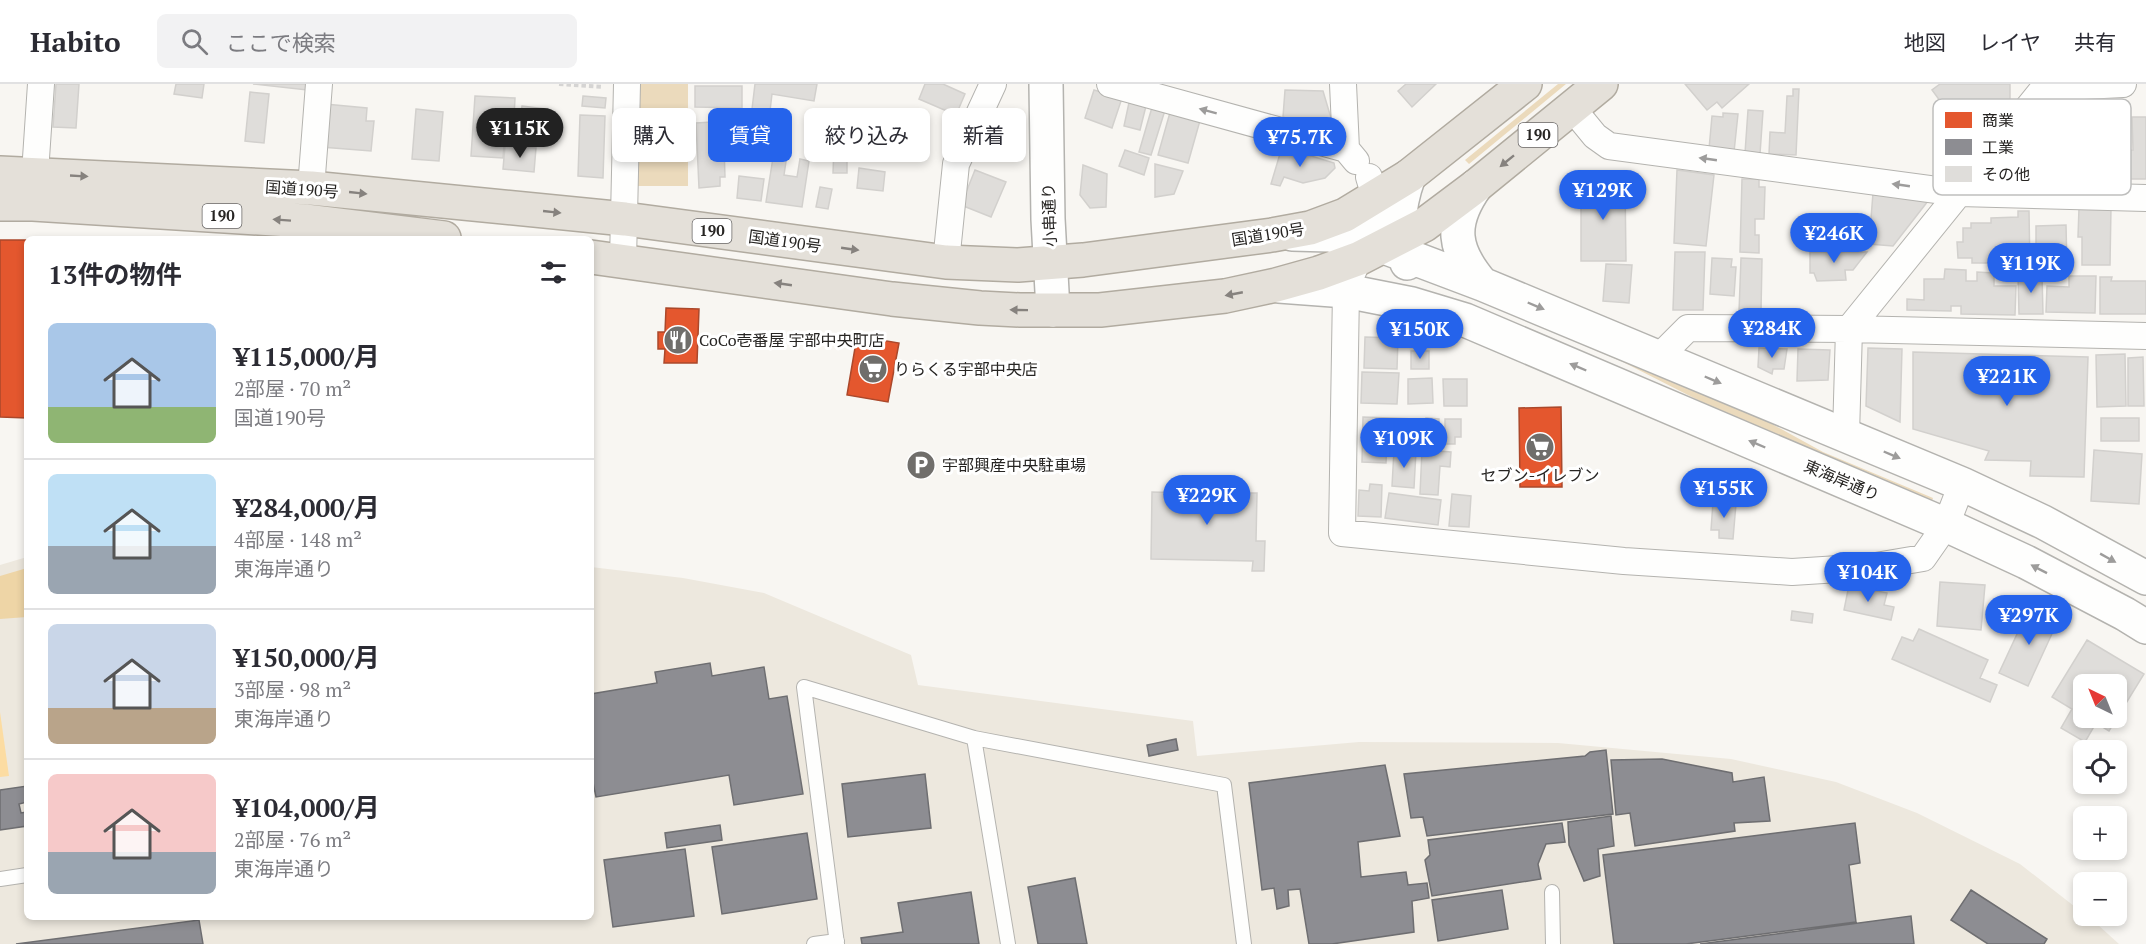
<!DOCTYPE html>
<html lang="ja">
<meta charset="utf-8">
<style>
:root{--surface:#fff;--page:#f2f2f3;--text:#2b2b33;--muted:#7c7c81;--line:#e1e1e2;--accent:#2563eb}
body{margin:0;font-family:"PT Serif","Noto Sans JP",serif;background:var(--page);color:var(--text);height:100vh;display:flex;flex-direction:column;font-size:22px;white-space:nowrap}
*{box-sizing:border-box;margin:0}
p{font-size:20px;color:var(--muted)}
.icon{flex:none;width:33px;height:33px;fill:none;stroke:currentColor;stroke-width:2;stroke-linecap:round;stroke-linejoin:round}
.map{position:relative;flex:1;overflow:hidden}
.details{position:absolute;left:24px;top:152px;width:570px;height:684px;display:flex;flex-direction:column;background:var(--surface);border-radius:9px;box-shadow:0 3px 9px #0003}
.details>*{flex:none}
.hud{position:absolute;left:612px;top:24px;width:570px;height:54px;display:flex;gap:12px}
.needle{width:39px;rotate:317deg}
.controls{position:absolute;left:2073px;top:590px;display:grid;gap:12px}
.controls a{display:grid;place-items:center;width:54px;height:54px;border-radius:9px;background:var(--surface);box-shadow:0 3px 9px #0003;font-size:30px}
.price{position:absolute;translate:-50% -51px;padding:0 14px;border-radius:21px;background:var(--accent);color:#fff;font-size:20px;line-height:39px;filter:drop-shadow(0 2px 3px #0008)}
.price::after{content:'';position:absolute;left:50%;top:36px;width:18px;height:14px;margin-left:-9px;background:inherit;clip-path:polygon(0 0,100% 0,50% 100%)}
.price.active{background:#222;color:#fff}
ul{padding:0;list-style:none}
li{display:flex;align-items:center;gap:18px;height:150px;padding:0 24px}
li+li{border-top:2px solid var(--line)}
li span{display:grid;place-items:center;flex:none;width:168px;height:120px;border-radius:9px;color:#555}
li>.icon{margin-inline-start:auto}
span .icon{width:72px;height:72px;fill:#fffc;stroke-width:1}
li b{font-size:26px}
h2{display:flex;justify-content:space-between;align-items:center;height:72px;padding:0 24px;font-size:26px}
.tag{padding:0 21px;border-radius:9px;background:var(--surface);box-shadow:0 3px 9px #0003;font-size:21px;line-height:54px}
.tag.active{background:var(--accent);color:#fff}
header{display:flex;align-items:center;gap:36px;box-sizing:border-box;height:84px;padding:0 30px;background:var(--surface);border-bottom:2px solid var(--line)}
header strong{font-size:28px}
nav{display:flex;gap:33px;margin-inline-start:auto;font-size:21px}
.search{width:420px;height:54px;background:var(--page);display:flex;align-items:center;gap:15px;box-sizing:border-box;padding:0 21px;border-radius:9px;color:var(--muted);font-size:22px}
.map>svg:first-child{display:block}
</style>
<header>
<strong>Habito</strong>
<div class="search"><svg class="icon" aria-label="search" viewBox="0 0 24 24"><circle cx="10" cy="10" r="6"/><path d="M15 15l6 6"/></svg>ここで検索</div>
<nav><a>地図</a><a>レイヤ</a><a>共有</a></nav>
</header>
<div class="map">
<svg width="2146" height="860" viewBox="0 0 2146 860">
<rect width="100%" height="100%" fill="#f8f6f2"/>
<!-- built -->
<path fill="#ede8de" d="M27,473V832H591V483L683,494L764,509L911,571L918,601L1193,637L1197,672L1359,658L1558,659L1731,675L1836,698L1917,729L2020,780L2097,840L2119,860H0V481Z"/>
<!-- green -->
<path fill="#ebdabc" d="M636,0H688V102H637Z
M1558,0H1566L1469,80L1465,76Z
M1487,216L1739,322L1823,368L1933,414L1931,420L1753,344L1623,278L1486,220Z"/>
<!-- forest -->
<path fill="#eed5a6" d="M27,484V533L0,535V492Z"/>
<!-- water -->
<path fill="#fcdca2" d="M0,628L9,692L0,693Z"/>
<!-- shops -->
<path fill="#e4572e" stroke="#ab482b" stroke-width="1.5" d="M0,156H27V334L0,333Z
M666,224L699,225L697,279H664L665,265H658V248H665Z
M857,252L899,259L888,318L847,311Z
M1561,323L1562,403H1520L1519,324Z"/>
<!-- industry -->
<path fill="#8d8d92" stroke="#6e6e71" stroke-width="1.5" d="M710,579L712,592L764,583L769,615L787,612L803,710L734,721L729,691L596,713L591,689V610L657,599L655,588Z
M1176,655L1178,666L1149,672L1147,661Z
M1606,666L1613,730L1427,752L1423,733L1411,734L1404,690L1585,672L1590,668Z
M1662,675L1732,689L1733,698L1764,693L1770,737L1734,739L1735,747L1635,762L1630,729L1616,731L1611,676Z
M1385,681L1400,752L1358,758L1361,793L1406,788L1408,801L1427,799L1429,814L1412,817L1414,848L1332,860H1309L1300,805L1288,806L1289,822L1277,825L1274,804L1262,806L1249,699Z
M925,690L931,744L848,753L842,700Z
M27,702V718L19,720L21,729L27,728V742L0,746V706Z
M1611,732L1614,762L1598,765L1600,792L1584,797L1569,761L1568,738Z
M1562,739L1565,758L1546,760L1538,780L1541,795L1432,812L1425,776L1430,771L1428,756Z
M1855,739L1860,779L1849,781L1856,838L1686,860H1614L1603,771Z
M720,741L722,756L667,764L665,749Z
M807,749L817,815L722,830L712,763Z
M685,765L694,832L613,843L604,776Z
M1075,794L1087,860H1038L1028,803Z
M1502,806L1508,845L1438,857L1432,816Z
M1971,806L2047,855L2044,860H1988L1951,836Z
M971,808L979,860H862L861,854L903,848L898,819Z
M1911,832L1914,860H1700Z
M199,836L203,860H16Z"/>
<!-- building -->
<path fill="#dfddda" stroke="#d2d0cd" stroke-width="1.5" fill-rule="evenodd" d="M56,0H79L76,44L53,43Z
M176,0H204L202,14L174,10Z
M253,0H308L307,6Z
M755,0H817L814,17L772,10L770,27L752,25Z
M925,0H943L965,10L956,31L919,15Z
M1406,0H1436L1412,23L1398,7Z
M1685,0H1749L1722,24L1717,18L1707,26Z
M1940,0H2010V19L1943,21L1932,6Z
M695,2H742V24L695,23Z
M1793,5H1799L1796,71L1769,70L1770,48L1785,49L1787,12H1793Z
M1094,6L1122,14L1112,44L1085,34Z
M1285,6L1323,7L1331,34L1320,46L1283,33Z
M250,8L269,10L264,59L245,57Z
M475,12L515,14L514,34H506L503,74L471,72Z
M583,12L606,14L605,24L582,22Z
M1130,14L1147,18L1140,46L1124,42Z
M325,20L367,24L366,37H374L371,67L321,63Z
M1153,20L1166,23L1151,71L1139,68Z
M522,22L545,25L541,57L518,55Z
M416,25L443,28L439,77L412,75Z
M1171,25L1201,33L1188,79L1158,71Z
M1748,26L1763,27L1760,70L1745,69Z
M718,29L772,31L771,67H744L745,59L717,58Z
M1723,29L1738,30L1734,68L1709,65L1712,32L1723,33Z
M580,31L605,32L603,94L578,92Z
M835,33L868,34L866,61H860V76L847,75V89H833Z
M2132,33H2146V95H2110V67L2133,66Z
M712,38L714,62H724L725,93H720V102L699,104L696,39Z
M778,42L791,44L784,91L797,93L800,75L809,77L802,123L766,118Z
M505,62L536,64L534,88L503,85Z
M1282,63L1334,79L1335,84L1325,94L1303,99L1284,93L1280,102L1271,100Z
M1125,66L1149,74L1144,91L1119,82Z
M1155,80L1183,87L1174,110L1155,113Z
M1083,81L1107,90L1106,123L1090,124L1080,111Z
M859,84L885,88L883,107L857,104Z
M975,86L1006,98L991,133L961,121Z
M1677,86L1714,91L1706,162L1674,159Z
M739,92L764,95L761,117L737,114Z
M1742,95H1759V103H1765L1764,135H1755V151H1759V169L1740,168Z
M1581,97H1625L1626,177H1581Z
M820,103L832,105L828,125L816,123Z
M1873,109L1928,117L1893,162L1869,160Z
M2111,123L2110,181H2082V153H2078L2079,124Z
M2018,127H2029L2030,187H2001V179H1972V174H1958L1957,158H1963V144H1971V139H1991V134L2018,133Z
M2066,141L2067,183H2036V142Z
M1675,168H1705L1703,226H1673Z
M1810,168H1867L1853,186H1845L1846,196L1817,197L1814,189H1810Z
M1712,174L1732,175L1731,183H1736L1734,212L1710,210Z
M1741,174L1762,175L1761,228H1739Z
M1606,180L1632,181L1629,219L1603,217Z
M1945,185L1966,186V197H1977V188L1994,189V202H2016L2015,231L1961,230V222H1951V227L1907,226V215L1924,216V195H1944Z
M2042,190L2043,230H2019L2018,191Z
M2069,192H2096L2095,229L2046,228L2047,202L2069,203Z
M2100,193H2112L2111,197H2146V230H2100Z
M1365,253L1398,254L1397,285L1364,284Z
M1759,264L1787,265L1784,285H1773L1772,290L1758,283Z
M1868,264L1902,265L1900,338L1866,322Z
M1798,265L1830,266L1828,296L1797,297Z
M1411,267H1429V285H1411Z
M1913,268L2088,273L2084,393L2030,392L2031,377L1985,376L1989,367L1913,345Z
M2125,270L2126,322L2097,323L2096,271Z
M2143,273L2144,322H2128V274Z
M1362,288L1399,289L1397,320L1361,319Z
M1432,294L1433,319L1408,320V295Z
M1443,295H1467V322H1444Z
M1363,333L1415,335V353L1387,352L1386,379L1362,378Z
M1426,334L1439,335L1438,363H1430L1431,354H1425Z
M2101,334H2139V357H2101Z
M1445,335H1461V353H1455V360H1445Z
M1394,366L1416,367L1414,404L1392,402Z
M1422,366L1451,368L1450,383L1440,382L1438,411L1420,410Z
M2094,366L2142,370L2139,420L2091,417Z
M1193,399L1232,400L1231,409H1257L1256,457H1265L1264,487H1252L1253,477L1151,475L1152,408L1192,409Z
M1370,400L1382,401L1381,433L1358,432L1359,406L1369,407Z
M1389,409L1441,416L1438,441L1385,434Z
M1452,410L1471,412L1469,443L1449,442Z
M1713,418L1736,420L1733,455L1719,454V446H1711Z
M1940,498L1985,501L1981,546L1937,542Z
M1849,501L1887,509L1884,521L1894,523L1891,536L1844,526Z
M2031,520L2051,529L2047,537L2056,541L2028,602L1999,589Z
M1792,527L1813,530L1812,539L1791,536Z
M1919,545L1988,576L1980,594L1997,601L1990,618L1892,575L1902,553L1913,557Z
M2087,556L2144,590L2109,647L2096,639L2085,658L2061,644L2072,625L2052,613ZM2084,600H2116V633H2084Z"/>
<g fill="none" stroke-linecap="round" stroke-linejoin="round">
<!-- service casing -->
<g stroke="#b4b3af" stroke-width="16">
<path id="service" d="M974,654L1008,860
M0,795L27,791
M1552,808L1553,860
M814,860L837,857
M837,860L804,603L974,654L1224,701L1244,860"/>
</g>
<!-- minor casing -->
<g stroke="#b4b3af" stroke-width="28">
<path id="minor" d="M1110,0L1346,65
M1343,0L1346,65L1356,77
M1572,24L1595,52L1609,62L1959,109L2146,114
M35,89L41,0
M1369,93C1388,149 1359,159 1346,207L1342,449L1624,477L1792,488L1870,483L1923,474L1946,441L1962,400
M311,104L319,0
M623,177L627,0
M946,178L956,80L993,0
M1659,273L1688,244L1849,245L2146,252
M1846,351L1849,245L2044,4L2123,0"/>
</g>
<!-- tertiary casing -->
<g stroke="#b4b3af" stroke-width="36">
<path id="tertiary" d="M1046,0L1048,135L1053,226
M1476,102C1449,140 1453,166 1482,200
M1292,150L1329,151L1384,163L1482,200L1962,400L2043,438L2146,494
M1407,179C1395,151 1399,119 1409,92
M1279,202L1346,207L1412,220L1465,236L1946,441L2026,478L2125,530L2146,543"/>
</g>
<!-- trunk casing -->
<g stroke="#b1aba0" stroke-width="36">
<path id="trunk" d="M0,89L311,104L625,135L946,178L1018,181L1083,176L1272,151L1310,144L1345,131L1409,92L1525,0
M0,120H33L305,137L444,154
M591,173L892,215L980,224L1020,226H1100L1225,212L1276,201L1319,189L1360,174L1424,141L1476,102L1601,0"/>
</g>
<!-- path -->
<path stroke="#d5d4d3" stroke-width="4" stroke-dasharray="4.5 3" stroke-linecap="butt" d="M559,0L603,3"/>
<!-- service -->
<use href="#service" stroke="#fefefd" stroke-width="14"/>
<!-- minor -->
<use href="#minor" stroke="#fefefd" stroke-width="26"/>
<!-- tertiary -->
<use href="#tertiary" stroke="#fefefd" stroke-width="33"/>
<!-- trunk -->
<use href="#trunk" stroke="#e4e0d9" stroke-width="33"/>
</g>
<!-- one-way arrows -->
<defs><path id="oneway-solid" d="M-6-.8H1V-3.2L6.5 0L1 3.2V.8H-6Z" transform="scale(1.5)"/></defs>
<g fill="#9d9c9b">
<use href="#oneway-solid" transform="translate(1208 27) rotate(-165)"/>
<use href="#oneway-solid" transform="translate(1708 75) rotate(-172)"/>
<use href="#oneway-solid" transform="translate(1901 101) rotate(-172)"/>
<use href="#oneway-solid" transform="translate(1536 222) rotate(23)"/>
<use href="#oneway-solid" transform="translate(1578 283) rotate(-157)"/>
<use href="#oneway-solid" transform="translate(1713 296) rotate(23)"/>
<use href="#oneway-solid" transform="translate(1757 360) rotate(-157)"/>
<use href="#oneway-solid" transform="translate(1892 371) rotate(23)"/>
<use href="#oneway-solid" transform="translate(2108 474) rotate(29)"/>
<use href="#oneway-solid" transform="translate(2039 485) rotate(-153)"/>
</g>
<g fill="#86827e">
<use href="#oneway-solid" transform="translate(1507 77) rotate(141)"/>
<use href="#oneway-solid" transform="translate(79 92) rotate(3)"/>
<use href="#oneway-solid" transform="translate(358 109) rotate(6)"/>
<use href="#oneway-solid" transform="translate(552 128) rotate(6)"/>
<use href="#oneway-solid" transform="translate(282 136) rotate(-176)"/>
<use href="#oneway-solid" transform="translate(850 165) rotate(8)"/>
<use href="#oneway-solid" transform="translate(783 200) rotate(-172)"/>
<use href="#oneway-solid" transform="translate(1234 210) rotate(169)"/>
<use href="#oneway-solid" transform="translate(1019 226) rotate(-179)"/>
</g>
<!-- icons -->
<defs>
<g id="restaurant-disc" transform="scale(1.5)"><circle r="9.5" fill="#706e6b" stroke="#fff"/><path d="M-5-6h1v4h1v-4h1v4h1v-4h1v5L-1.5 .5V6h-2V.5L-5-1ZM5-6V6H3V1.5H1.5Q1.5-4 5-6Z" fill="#fff"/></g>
<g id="supermarket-disc" transform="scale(1.5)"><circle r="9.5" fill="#706e6b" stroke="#fff"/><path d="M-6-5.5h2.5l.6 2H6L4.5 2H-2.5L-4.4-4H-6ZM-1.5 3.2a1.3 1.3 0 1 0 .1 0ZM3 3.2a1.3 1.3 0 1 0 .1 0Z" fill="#fff"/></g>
<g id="parking-disc" transform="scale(1.5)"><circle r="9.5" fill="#706e6b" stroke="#fff"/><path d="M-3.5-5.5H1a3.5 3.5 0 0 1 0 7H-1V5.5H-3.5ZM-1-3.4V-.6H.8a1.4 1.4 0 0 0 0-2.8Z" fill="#fff"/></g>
</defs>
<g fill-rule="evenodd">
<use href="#restaurant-disc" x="678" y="256"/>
<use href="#supermarket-disc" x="873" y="285"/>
<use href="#supermarket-disc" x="1540" y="363"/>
<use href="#parking-disc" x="921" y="381"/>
</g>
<g text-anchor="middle" stroke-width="6" stroke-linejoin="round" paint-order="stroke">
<!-- shield labels -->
<g fill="#fff" stroke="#686665" stroke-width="1.5">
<rect x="1518.5" y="39" width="39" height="24" rx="4.5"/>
<rect x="202.5" y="120" width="39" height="24" rx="4.5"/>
<rect x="692.5" y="135" width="39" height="24" rx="4.5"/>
</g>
<g font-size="15" font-weight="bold" fill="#272523">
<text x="1538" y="56">190</text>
<text x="222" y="137">190</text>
<text x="712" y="152">190</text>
</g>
<!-- street labels -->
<g font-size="16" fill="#272523" stroke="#fff">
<text transform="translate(302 105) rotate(4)" y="6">国道190号</text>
<text transform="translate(1049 131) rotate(-92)" y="6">小串通り</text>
<text transform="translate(1268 150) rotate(-9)" y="6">国道190号</text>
<text transform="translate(785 157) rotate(8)" y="6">国道190号</text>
<text transform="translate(1842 396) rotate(23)" y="6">東海岸通り</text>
</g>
<!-- poi labels -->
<g font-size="16" fill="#272523" stroke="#fff" text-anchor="start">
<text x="699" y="262">CoCo壱番屋 宇部中央町店</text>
<text x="894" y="291">りらくる宇部中央店</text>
<text x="942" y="387">宇部興産中央駐車場</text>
<text x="1540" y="397" text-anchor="middle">セブン-イレブン</text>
</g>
</g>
<!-- legend -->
<rect x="1933" y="15" width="198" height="96" rx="9" fill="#fff" stroke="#bebebd" stroke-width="1.5"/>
<rect x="1945" y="28" width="27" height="16" fill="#e4572e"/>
<rect x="1945" y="55" width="27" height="16" fill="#8d8d92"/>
<rect x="1945" y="82" width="27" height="16" fill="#dfddda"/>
<g font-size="16" fill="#272523">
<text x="1982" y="42">商業</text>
<text x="1982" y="69">工業</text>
<text x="1982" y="96">その他</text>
</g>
</svg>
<div class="controls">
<a><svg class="needle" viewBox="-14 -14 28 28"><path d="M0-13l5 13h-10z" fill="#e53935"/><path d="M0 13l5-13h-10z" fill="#7c7c81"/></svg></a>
<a><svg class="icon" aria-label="locate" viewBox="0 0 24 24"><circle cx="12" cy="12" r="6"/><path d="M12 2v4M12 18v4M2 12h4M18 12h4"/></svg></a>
<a>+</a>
<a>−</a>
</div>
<b class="price active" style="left:520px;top:75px">¥115K</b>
<b class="price" style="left:1300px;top:84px">¥75.7K</b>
<b class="price" style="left:1603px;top:137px">¥129K</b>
<b class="price" style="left:1834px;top:180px">¥246K</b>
<b class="price" style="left:2031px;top:210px">¥119K</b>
<b class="price" style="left:1772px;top:275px">¥284K</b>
<b class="price" style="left:1420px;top:276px">¥150K</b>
<b class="price" style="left:2007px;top:323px">¥221K</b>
<b class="price" style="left:1404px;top:385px">¥109K</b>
<b class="price" style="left:1724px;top:435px">¥155K</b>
<b class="price" style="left:1207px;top:442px">¥229K</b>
<b class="price" style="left:1868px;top:519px">¥104K</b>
<b class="price" style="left:2029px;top:562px">¥297K</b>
<div class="hud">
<a class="tag">購入</a>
<a class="tag active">賃貸</a>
<a class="tag">絞り込み</a>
<a class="tag">新着</a>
</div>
<section class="details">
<h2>13件の物件<svg class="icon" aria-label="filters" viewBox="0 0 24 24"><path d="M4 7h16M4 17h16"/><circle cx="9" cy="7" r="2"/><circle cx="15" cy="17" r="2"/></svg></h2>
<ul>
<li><span style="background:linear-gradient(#a9c7e8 70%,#8fb573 0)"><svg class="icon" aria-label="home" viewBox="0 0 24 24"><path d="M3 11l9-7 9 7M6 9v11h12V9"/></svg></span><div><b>¥115,000/月</b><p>2部屋 · 70 m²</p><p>国道190号</p></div></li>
<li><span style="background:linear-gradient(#bfe0f5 60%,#9aa5b1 0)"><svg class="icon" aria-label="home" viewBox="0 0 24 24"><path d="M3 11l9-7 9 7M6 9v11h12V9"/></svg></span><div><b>¥284,000/月</b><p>4部屋 · 148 m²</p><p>東海岸通り</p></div></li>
<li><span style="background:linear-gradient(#c9d6e8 70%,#b9a48a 0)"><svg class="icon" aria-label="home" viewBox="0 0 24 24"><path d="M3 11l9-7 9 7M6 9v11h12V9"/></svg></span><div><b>¥150,000/月</b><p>3部屋 · 98 m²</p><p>東海岸通り</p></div></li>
<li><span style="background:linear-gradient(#f6c9c9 65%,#9aa5b1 0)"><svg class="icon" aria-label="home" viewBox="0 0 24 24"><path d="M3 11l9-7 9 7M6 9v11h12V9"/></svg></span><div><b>¥104,000/月</b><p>2部屋 · 76 m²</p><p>東海岸通り</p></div></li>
</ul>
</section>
</div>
